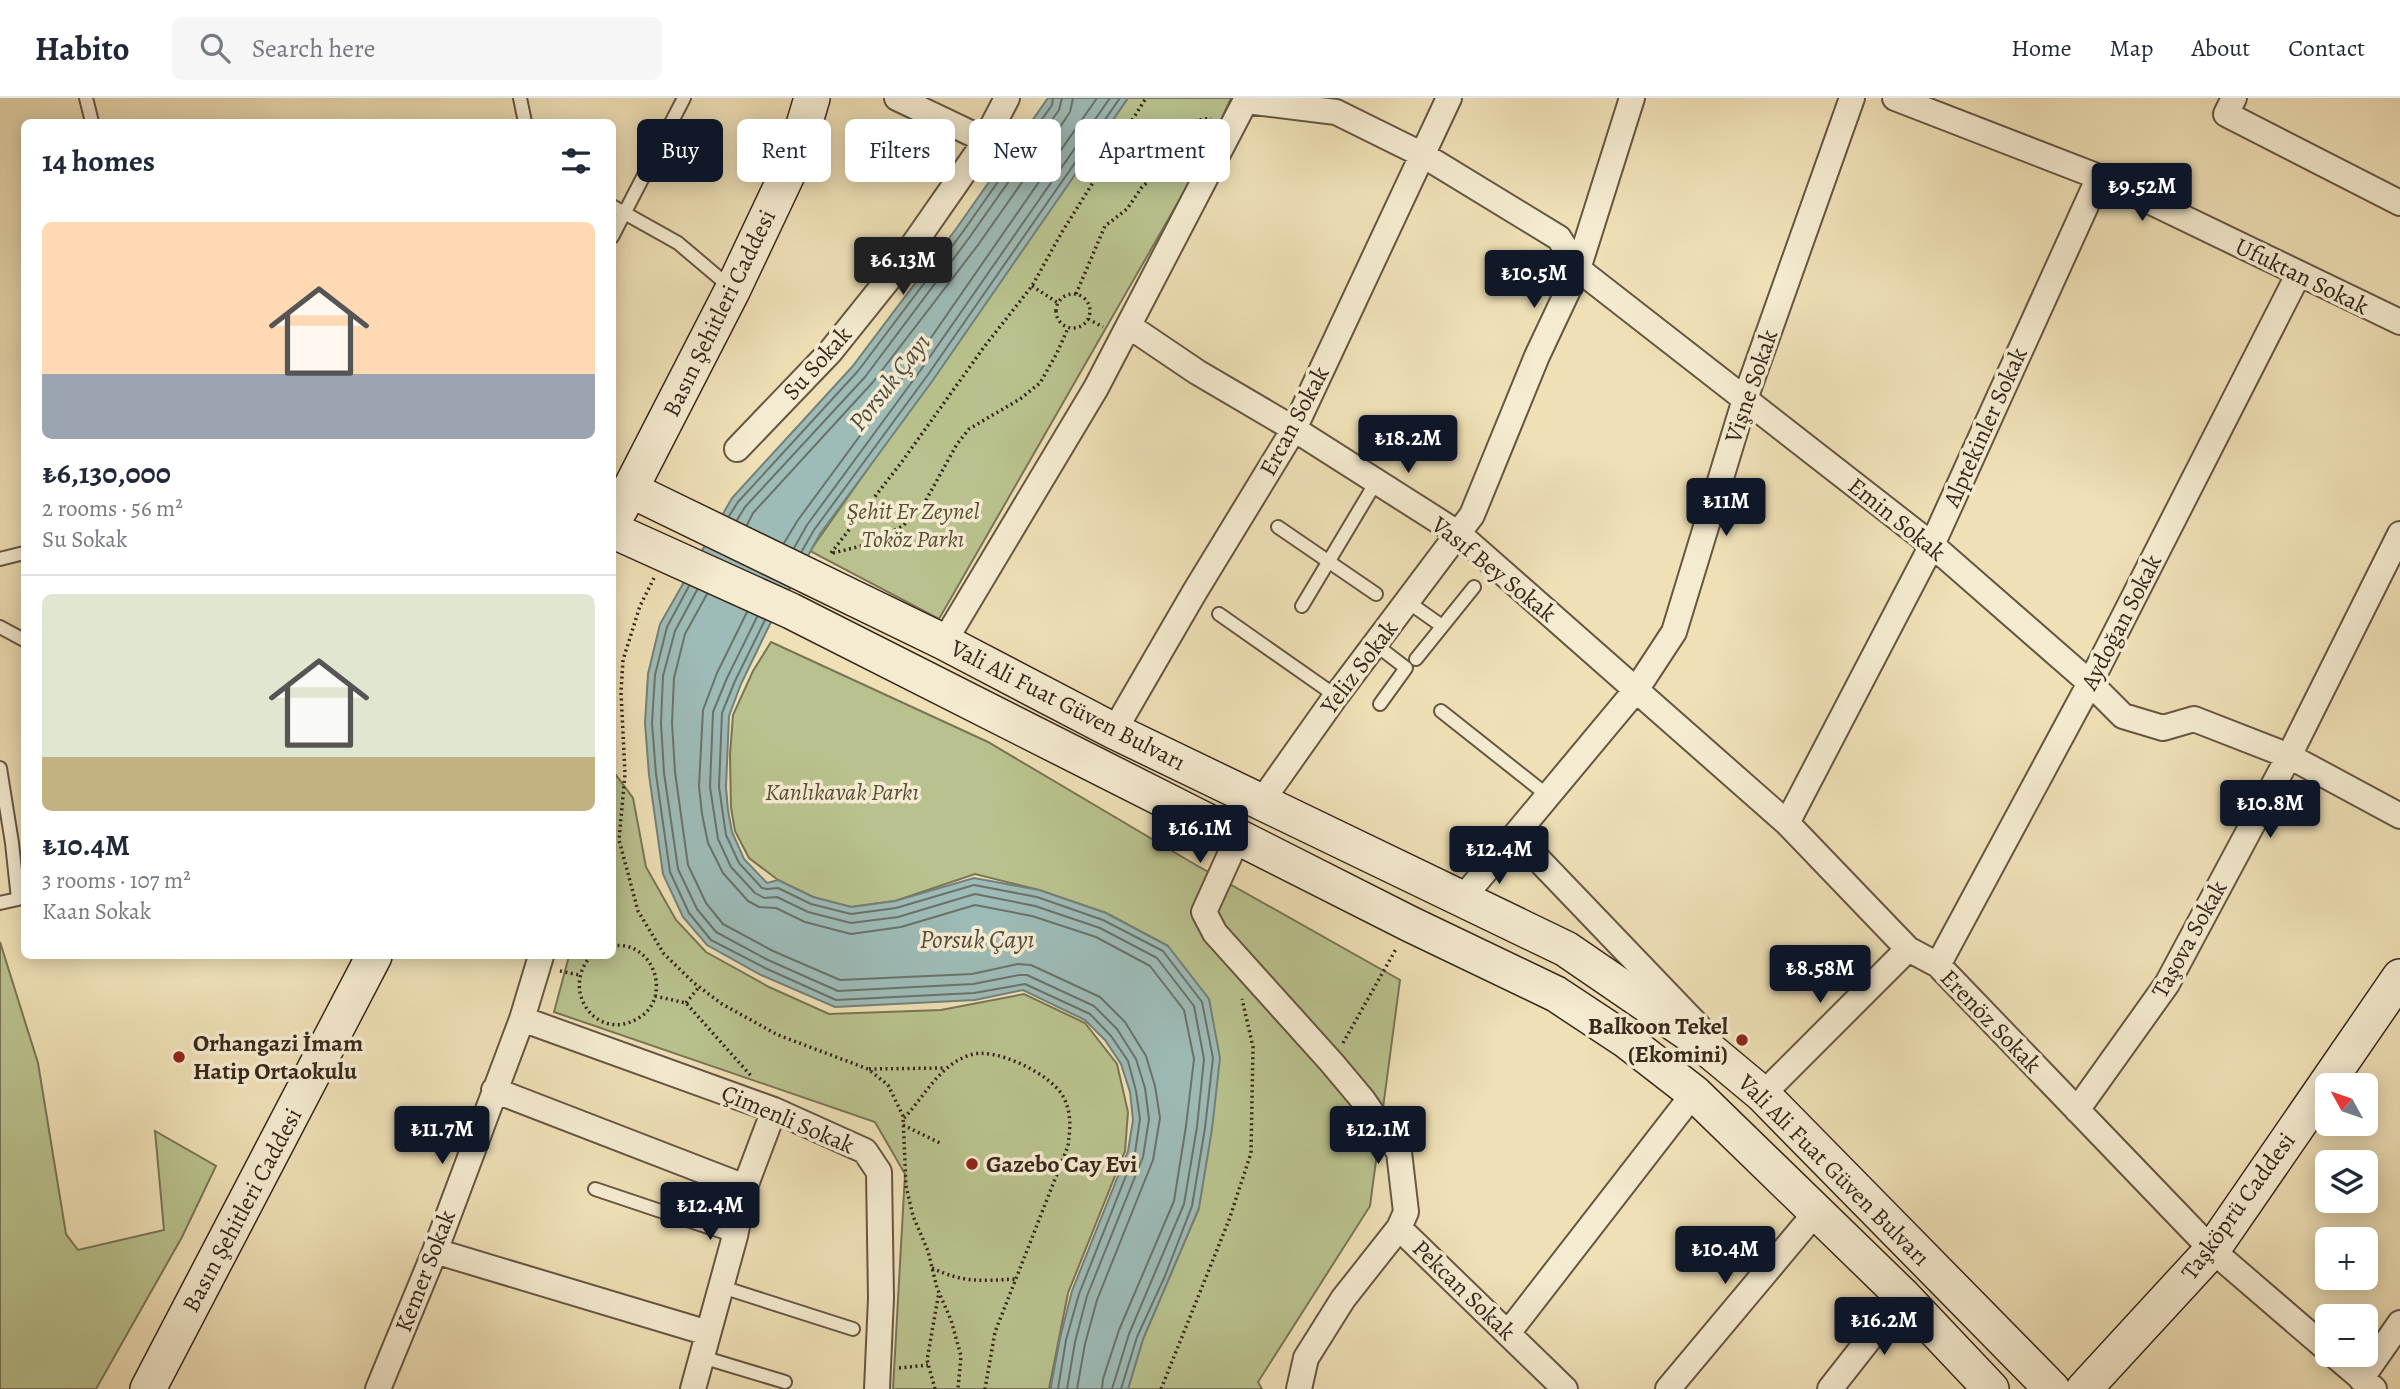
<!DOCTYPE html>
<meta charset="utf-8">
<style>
:root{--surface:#fff;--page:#f6f6f7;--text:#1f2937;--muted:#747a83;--line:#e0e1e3;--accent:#111827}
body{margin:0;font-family:Alegreya,serif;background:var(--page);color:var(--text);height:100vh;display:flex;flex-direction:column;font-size:26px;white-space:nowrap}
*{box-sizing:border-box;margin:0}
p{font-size:23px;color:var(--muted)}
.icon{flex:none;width:38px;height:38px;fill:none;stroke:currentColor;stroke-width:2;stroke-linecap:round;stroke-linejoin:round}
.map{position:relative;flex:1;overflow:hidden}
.side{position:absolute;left:21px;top:21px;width:595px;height:840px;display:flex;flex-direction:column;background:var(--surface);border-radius:10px;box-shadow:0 4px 18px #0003}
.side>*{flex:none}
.hud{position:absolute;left:637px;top:21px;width:665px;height:63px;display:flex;gap:14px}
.needle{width:46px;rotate:310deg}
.tools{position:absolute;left:2315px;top:975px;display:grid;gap:14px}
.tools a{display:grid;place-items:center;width:63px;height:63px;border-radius:10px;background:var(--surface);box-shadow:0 4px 18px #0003;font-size:35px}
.price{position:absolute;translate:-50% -60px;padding:0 16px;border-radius:7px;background:var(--accent);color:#fff;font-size:23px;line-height:46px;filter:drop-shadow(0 2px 4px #0008)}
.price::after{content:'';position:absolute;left:50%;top:42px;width:21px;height:16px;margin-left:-10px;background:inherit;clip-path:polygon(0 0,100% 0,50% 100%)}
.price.current{background:#222;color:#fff}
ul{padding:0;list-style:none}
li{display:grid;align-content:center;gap:14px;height:371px;padding:0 21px}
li+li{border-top:2px solid var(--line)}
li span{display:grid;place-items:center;height:217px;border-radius:10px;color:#555}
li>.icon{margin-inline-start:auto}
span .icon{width:126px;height:126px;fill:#fffc;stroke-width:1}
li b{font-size:30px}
h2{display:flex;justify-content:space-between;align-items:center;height:84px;padding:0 21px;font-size:30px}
.chip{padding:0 24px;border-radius:10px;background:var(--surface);box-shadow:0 4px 18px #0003;font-size:24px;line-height:63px}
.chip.current{background:var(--accent);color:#fff}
header{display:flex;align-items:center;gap:42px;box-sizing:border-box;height:98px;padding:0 35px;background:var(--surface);border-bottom:2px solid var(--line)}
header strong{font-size:33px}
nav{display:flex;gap:38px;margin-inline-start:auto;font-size:24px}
.search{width:490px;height:63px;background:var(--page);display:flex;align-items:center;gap:18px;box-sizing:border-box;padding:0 24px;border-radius:10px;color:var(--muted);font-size:26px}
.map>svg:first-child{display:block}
</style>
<header>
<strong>Habito</strong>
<div class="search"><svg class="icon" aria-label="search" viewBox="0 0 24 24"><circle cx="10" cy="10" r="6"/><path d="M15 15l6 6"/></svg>Search here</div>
<nav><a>Home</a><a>Map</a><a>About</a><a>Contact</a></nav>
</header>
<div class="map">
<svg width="2400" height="1291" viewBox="0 0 2400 1291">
<rect width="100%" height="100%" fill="#efe0b6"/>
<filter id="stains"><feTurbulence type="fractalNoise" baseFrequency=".00286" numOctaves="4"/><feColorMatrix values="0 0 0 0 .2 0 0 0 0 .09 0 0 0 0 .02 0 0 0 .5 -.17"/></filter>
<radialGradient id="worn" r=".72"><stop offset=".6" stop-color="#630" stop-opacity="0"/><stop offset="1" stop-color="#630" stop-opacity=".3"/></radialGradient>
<!-- green -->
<path fill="#b9c28e" stroke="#797555" stroke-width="2" d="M1128,0H1231L1204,59L939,521L810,453Z
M771,544L988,644L1196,767L1400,882L1370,1108L1258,1284L1262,1291H1128L1143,1241L1199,1110L1168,848L1106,815L1039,792L975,776L895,803L851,809L813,799L778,782L749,760L735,733L731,710L730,657L733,617L753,573Z
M616,677L633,700L646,769L676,822L706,854L769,889L829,916L941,912L1024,896L1085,925L1117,966L1128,1014L1125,1053L1068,1195L1049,1291H893L905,1076L875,1024L554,914L569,858H612V692Z
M0,844L38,965L66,1136L78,1152L164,1132L155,1033L216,1068L182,1139L96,1291H0Z"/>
<!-- water -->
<path fill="#9dbbb7" stroke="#758079" stroke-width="2" d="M1048,0H1128L933,282L820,436L770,526L741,586L729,618L726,689L728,712L732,734L744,761L767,785L778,782L813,799L851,809L895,803L974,780L1039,792L1106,815L1168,848L1209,901L1220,960L1212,1031L1199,1110L1143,1241L1128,1291H1051V1288L1060,1240L1072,1193L1128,1053L1133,1022L1130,994L1121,966L1105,942L1085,922L1023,892L975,902L835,909L761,877L707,847L683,819L663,776L649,677L645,625L648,576L660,526L732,400L852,269L956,131Z"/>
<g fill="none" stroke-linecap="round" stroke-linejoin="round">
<!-- shore -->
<path stroke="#6b726a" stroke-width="2" d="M729,418L738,404L858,273L962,135L1052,7L1053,0
M737,422L745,409L865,279L969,140L1059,12L1062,0
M747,427L753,415L873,284L978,147L1046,50L1070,14L1073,0
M784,445L798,422L912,267L1097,0
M794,450L807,427L920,273L1110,0
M802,453L814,432L927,278L1120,0
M689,488L667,529L655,577L652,625L656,676L670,774L689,815L711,842L765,870L836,902L974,895L1025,886L1090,916L1111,938L1128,963L1136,993L1140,1021L1135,1055L1079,1196L1066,1242L1058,1291
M697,492L675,533L663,578L661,625L664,675L678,771L697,811L716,834L768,862L838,893L973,886L1019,877H1027L1094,908L1117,931L1136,961L1145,990L1149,1021L1143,1059L1087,1198L1075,1244L1067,1291
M707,496L685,536L674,580L672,625L675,674L688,767L706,805L723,826L773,853L840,882L972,876L1018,866L1031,867L1100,899L1125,924L1146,958L1155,988L1160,1020L1153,1062L1097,1202L1085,1246L1077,1291
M747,514L717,575L703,612L699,688L702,716L708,745L723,775L748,803L759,809L776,810L805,824L851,836L901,829L975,807L1032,818L1096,839L1150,868L1184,912L1194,961L1186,1028L1174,1103L1119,1232L1103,1281L1102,1291
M757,519L727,580L713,614L710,689L718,741L731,769L755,795L764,800L777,799L808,814L851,825L898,819L975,796L1035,808L1100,830L1157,860L1194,908L1204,961L1197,1029L1184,1106L1129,1236L1112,1291
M765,522L735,583L722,615L719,689L726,737L739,765L762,790L767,791L778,790L811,806L851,816L896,810L974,787L1037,799L1103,822L1163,853L1202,904L1213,960L1205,1030L1192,1108L1165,1178L1137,1239L1121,1291"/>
<!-- lane casing -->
<g stroke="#665642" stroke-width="16">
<path id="lane" d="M86,0L92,24
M520,0L525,24
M612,108L678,145L730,189
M612,139L684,0
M1278,429L1376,496
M0,461L24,455
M1408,504L1442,528
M1302,508L1376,384
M1219,516L1336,598
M0,529L24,542
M1376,547L1406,570L1380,606
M1416,561L1474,489
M1441,613L1547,697
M0,670L12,745L18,801L0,805
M595,1091L735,1138
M722,1189L853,1231
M702,1259L785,1284"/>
</g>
<!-- street casing -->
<g stroke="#665642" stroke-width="28">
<path id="street" d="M897,0L985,42
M1895,0L2099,79L2400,224
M2234,0L2226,16L2400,105
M1246,3L1336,14L1423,57L1559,140L1578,171L1932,447L2090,585L2123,618L2163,630L2194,621L2289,658L2400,718
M1129,228L1197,274L1294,331L1459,436L1787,725L1908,851L1938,867L2212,1152L2328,1252
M737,351L830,254L895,173L982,48L1007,0
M944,544L1096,290L1247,0
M1114,633L1194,495L1294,331L1449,0
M1261,704L1336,598L1472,417L1537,258L1578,171L1632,0
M1787,725L1932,447L2099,79
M1515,737L1699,929
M1238,739L1204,814L1215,835L1332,965L1363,1002L1399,1054L1406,1114L1399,1130L1565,1291
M1462,801L1636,592L1674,534L1745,301L1852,0
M1938,867L2090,585L2298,177
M522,921L774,1012L865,1053L879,1074L881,1200L877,1291
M1753,986L1762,996L1766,993L1908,851
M494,992L745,1089
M2077,1012L2167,886L2289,658L2400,436
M435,1153L708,1235
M1508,1235L1694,995
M2333,1256L2374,1291
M2361,1281L2400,1225
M378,1291L435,1153L522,921L541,858
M693,1291L735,1138L745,1089L774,1012
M1299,1291L1306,1260L1343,1201L1399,1130
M1668,1291L1817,1113
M1830,1291L1903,1198"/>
</g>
<!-- secondary casing -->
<g stroke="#39281c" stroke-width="38">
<path id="secondary" d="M631,392L944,544L1114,633L1566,851L1690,936L1762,996L2052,1291
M620,411L733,191L793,64L812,0
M612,432L791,513L1410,826L1556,896L1627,943L1694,995L1903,1198L1991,1291
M148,1291L374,858
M2084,1291L2212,1152L2400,879"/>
</g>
<!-- path -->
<path stroke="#39281c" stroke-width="3.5" stroke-dasharray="2 3.5" stroke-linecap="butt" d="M1108,59C1130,50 1191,18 1211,21
M1032,188L1058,205
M1056 213a17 17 0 1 1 34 0a17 17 0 1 1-34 0Z
M1076,196L1105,128L1127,111L1142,89L1166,68L1180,49L1185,26
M1088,221L1103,229
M831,455L901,365L984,249L1032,188L1062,134L1146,0
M833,455L865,447L903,428L925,404L957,346L969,331L1020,301L1040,285L1057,255L1068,230
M654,480L640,508L623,562L621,594L625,676L619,742L638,813L664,856L694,885L722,906L778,937L868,971L888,987L903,1018L906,1088L913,1118L928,1153L937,1190L951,1222L961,1258L958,1291
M591,858C560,892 596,944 637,921C674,901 654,841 612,848
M560,873L579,877
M655,898L686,905L752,979
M686,905L699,889
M1343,945L1396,851
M869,971L943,970
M904,1020C925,998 939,967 970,957C995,948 1053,977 1064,1000C1072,1017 1070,1031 1068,1048L995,1234L985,1291
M903,1027L942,1046
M932,1170C964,1185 981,1183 1015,1181
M899,1270L928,1267
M935,1291L927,1262L939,1194
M1161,1291L1229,1122L1251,1055L1253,949L1242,901"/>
<!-- lane -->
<use href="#lane" stroke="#f5ebd0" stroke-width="12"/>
<!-- street -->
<use href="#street" stroke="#f5ebd0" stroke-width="24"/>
<!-- secondary -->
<use href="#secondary" stroke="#f5ebd0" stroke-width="35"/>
</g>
<!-- markers -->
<g fill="#8f2418" stroke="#f5ebd0" stroke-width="2.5">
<circle cx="1742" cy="942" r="7"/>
<circle cx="179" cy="959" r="7"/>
<circle cx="972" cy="1066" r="7"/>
</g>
<g text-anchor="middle" stroke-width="7" stroke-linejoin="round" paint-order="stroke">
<!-- street labels -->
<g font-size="24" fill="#39281c" stroke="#f5ebd0">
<text transform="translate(2302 178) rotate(26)" y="8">Ufuktan Sokak</text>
<text transform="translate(719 215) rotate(-64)" y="8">Basın Şehitleri Caddesi</text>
<text transform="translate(817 265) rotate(-48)" y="8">Su Sokak</text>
<text transform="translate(1751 288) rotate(-71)" y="8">Vişne Sokak</text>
<text transform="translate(1294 323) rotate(-62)" y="8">Ercan Sokak</text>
<text transform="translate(1985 329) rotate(-66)" y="8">Alptekinler Sokak</text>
<text transform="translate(1897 421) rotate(39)" y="8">Emin Sokak</text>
<text transform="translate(1494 471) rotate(39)" y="8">Vasıf Bey Sokak</text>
<text transform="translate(2121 524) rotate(-63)" y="8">Aydoğan Sokak</text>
<text transform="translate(1359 569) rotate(-53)" y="8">Yeliz Sokak</text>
<text transform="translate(1068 607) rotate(27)" y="8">Vali Ali Fuat Güven Bulvarı</text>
<text transform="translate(2189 841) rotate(-61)" y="8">Taşova Sokak</text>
<text transform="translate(1991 923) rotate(46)" y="8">Erenöz Sokak</text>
<text transform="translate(788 1021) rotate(23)" y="8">Çimenli Sokak</text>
<text transform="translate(1834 1072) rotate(45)" y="8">Vali Ali Fuat Güven Bulvarı</text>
<text transform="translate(2238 1108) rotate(-54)" y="8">Taşköprü Caddesi</text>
<text transform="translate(242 1112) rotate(-62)" y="8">Basın Şehitleri Caddesi</text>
<text transform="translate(425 1173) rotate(-69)" y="8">Kemer Sokak</text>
<text transform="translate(1464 1192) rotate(44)" y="8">Pekcan Sokak</text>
</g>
<!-- park labels -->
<g font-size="24" font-style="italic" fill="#594e38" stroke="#f5ebd0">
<text x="913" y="421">Şehit Er Zeynel<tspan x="913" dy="28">Toköz Parkı</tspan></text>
<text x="842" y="702">Kanlıkavak Parkı</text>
</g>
<!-- poi labels -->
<g font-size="24" font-weight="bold" fill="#39281c" stroke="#f5ebd0" text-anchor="start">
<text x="1728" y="936" text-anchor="end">Balkoon Tekel<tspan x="1728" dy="28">(Ekomini)</tspan></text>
<text x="193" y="953">Orhangazi İmam<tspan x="193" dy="28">Hatip Ortaokulu</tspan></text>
<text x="986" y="1074">Gazebo Cay Evi</text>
</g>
<!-- water labels -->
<g font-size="26" font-style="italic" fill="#524d43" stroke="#f5ebd0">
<text transform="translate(889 284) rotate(-52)" y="9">Porsuk Çayı</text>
<text x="977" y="850">Porsuk Çayı</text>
</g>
</g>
<rect width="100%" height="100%" filter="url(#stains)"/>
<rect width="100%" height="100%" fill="url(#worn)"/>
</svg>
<div class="tools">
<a><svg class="needle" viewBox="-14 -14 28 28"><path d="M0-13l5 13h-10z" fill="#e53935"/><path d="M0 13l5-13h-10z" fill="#747a83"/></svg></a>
<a><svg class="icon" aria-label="layers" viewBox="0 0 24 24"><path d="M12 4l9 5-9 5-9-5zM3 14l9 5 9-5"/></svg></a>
<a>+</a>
<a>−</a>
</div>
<b class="price" style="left:2142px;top:125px">₺9.52M</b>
<b class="price current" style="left:903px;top:199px">₺6.13M</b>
<b class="price" style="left:1534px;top:212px">₺10.5M</b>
<b class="price" style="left:1408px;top:377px">₺18.2M</b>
<b class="price" style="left:1726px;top:440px">₺11M</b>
<b class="price" style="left:2270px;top:742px">₺10.8M</b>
<b class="price" style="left:1200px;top:767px">₺16.1M</b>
<b class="price" style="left:1499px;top:788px">₺12.4M</b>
<b class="price" style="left:1820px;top:907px">₺8.58M</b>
<b class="price" style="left:442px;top:1068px">₺11.7M</b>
<b class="price" style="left:1378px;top:1068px">₺12.1M</b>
<b class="price" style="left:710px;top:1144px">₺12.4M</b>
<b class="price" style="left:1725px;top:1188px">₺10.4M</b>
<b class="price" style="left:1884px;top:1259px">₺16.2M</b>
<div class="hud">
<a class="chip current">Buy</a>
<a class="chip">Rent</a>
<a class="chip">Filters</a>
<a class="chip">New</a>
<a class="chip">Apartment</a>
</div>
<section class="side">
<h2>14 homes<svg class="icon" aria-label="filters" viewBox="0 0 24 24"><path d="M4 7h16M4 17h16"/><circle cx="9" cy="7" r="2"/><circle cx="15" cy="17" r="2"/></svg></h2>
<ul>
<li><span style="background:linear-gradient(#ffd9b3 70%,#9aa5b1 0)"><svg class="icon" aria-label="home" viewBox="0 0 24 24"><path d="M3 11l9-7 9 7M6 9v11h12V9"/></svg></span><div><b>₺6,130,000</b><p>2 rooms · 56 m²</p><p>Su Sokak</p></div></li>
<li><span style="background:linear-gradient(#dfe7d0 75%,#c2b280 0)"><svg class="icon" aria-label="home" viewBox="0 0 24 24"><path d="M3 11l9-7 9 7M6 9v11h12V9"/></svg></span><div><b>₺10.4M</b><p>3 rooms · 107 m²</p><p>Kaan Sokak</p></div></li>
</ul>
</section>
</div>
